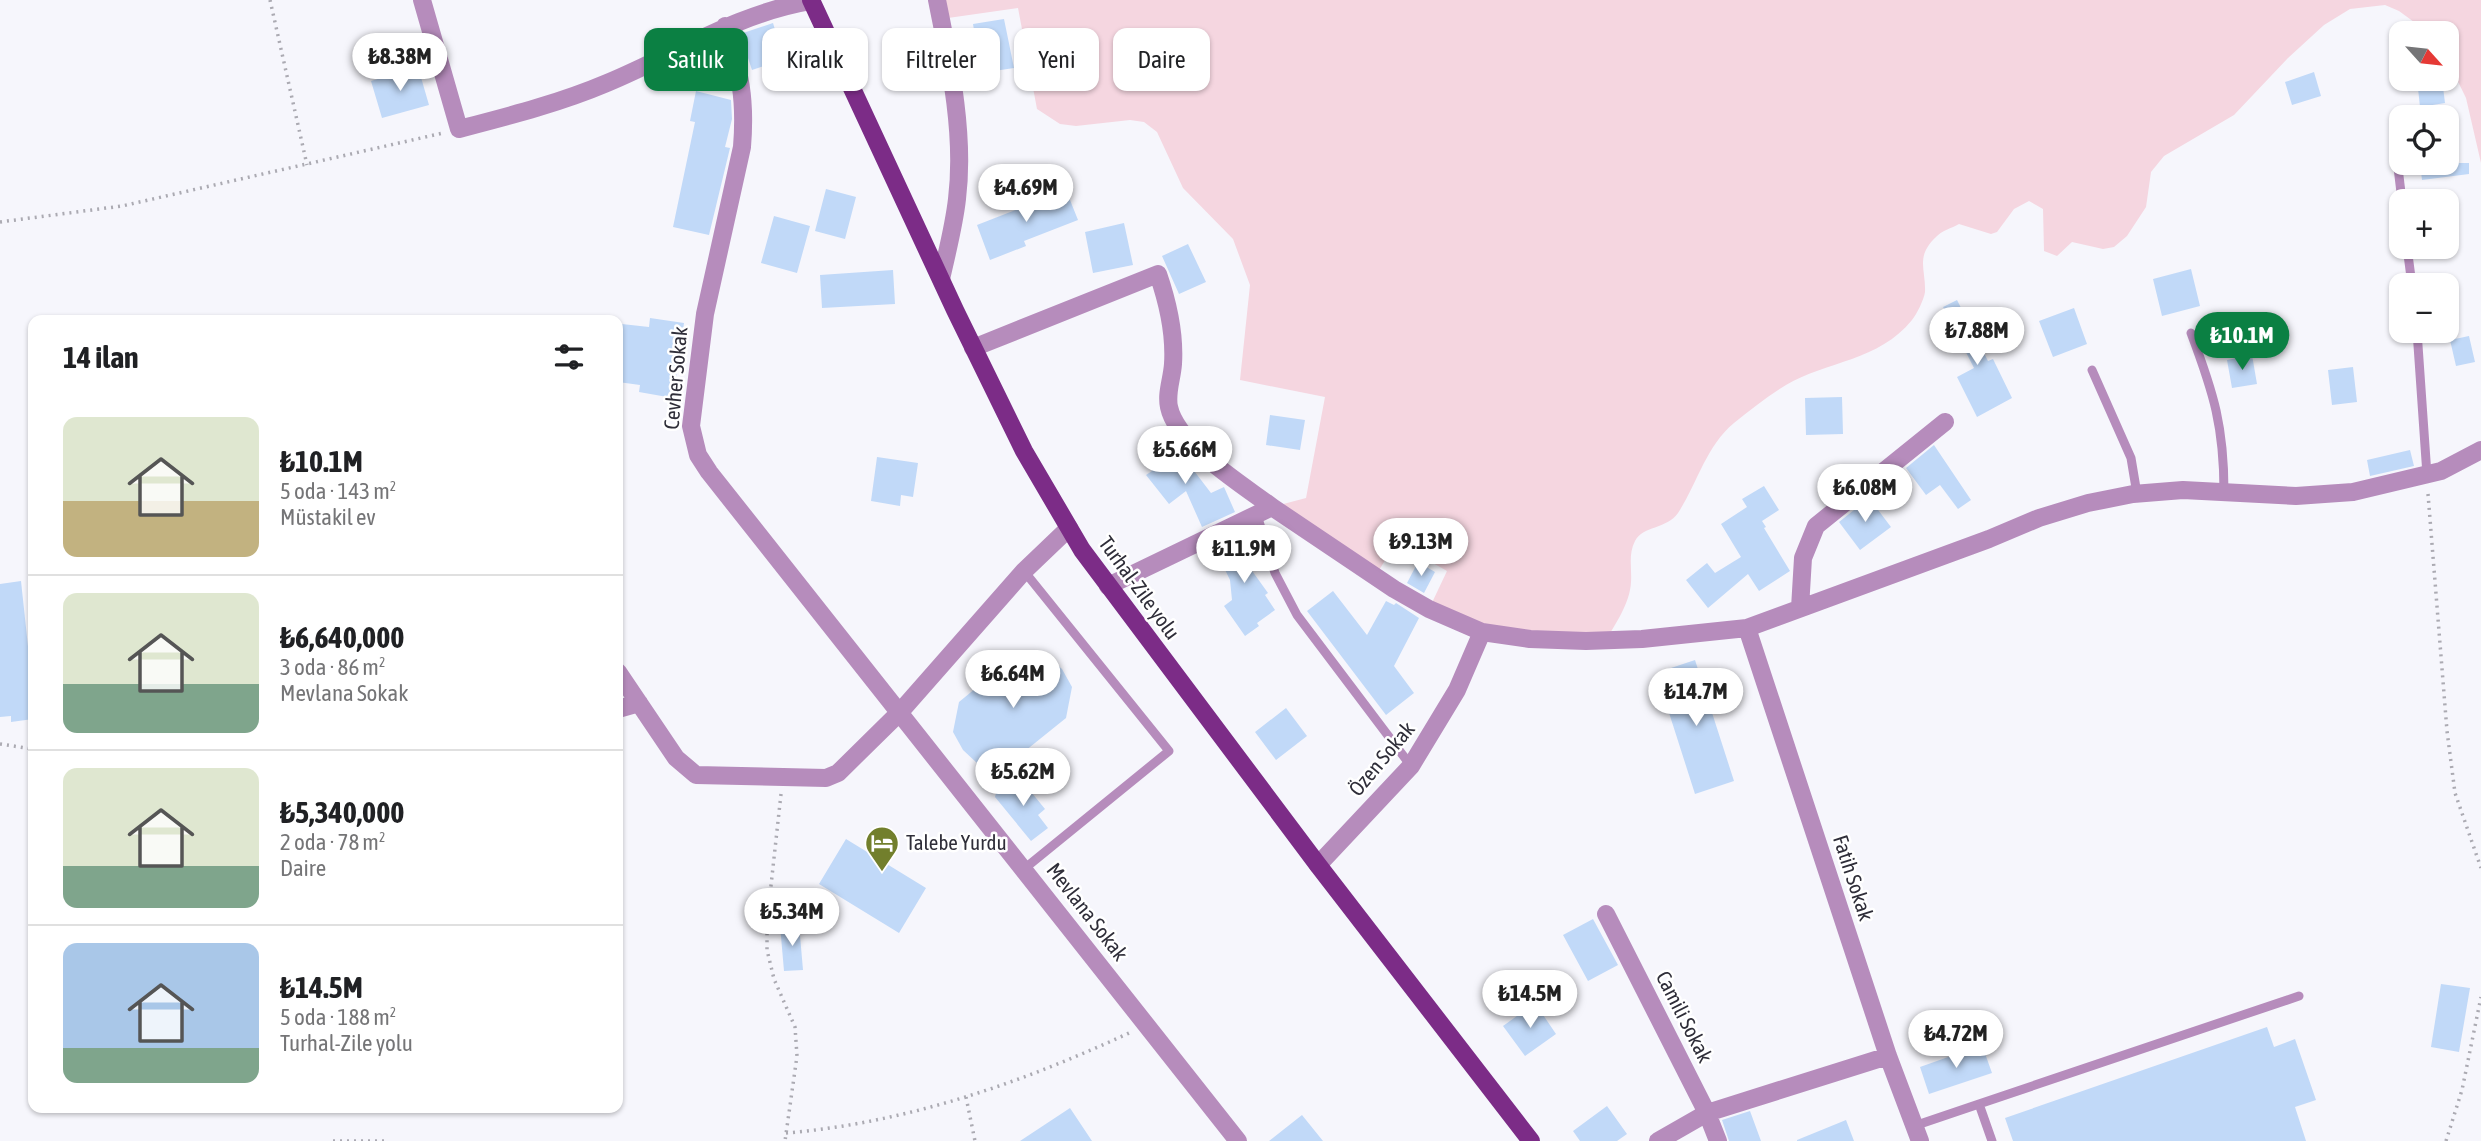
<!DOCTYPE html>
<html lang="tr">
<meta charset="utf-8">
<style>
:root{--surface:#fff;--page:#f2f2f2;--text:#202124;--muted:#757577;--line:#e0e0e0;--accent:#0b8043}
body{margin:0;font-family:"Asap Condensed",sans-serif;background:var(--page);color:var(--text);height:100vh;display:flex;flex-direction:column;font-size:26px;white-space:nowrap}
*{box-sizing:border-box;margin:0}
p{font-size:23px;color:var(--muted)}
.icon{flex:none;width:38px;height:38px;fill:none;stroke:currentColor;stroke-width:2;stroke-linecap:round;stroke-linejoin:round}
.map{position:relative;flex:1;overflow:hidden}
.sheet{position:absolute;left:28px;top:315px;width:595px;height:798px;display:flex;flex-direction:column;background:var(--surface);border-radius:14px;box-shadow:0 2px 5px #0004}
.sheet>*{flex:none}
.top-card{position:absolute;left:644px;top:28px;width:665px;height:63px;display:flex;gap:14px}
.needle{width:46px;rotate:117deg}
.fabs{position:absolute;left:2389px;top:21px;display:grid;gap:14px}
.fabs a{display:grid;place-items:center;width:70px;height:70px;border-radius:14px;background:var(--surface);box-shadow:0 2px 5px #0004;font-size:35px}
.price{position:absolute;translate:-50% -60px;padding:0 16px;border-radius:24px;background:#fff;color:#222;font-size:23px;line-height:46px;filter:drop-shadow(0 2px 4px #0008)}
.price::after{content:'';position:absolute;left:50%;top:42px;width:21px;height:16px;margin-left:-10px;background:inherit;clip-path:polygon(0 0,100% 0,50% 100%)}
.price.on{background:var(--accent);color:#fff}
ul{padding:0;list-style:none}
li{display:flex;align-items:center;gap:21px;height:175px;padding:0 35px}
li+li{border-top:2px solid var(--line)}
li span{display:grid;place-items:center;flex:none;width:196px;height:140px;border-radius:14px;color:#555}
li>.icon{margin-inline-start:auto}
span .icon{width:84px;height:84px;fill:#fffc;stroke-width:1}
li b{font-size:30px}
h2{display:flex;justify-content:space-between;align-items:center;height:84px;padding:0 35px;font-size:30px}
.tag{padding:0 24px;border-radius:14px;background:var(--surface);box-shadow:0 2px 5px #0004;font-size:24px;line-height:63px}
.tag.on{background:var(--accent);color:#fff}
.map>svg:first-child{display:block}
</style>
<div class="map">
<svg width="2481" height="1141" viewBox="0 0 2481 1141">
<rect width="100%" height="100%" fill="#f6f6fc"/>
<!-- green -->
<path fill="#f5d6e0" d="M937,0H2481V163L2466,98L2447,59L2446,33H2429L2399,11L2385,5L2350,9L2324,25L2288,58L2234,115L2164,156L2151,172L2146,207L2127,236L2114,247L2103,249L2072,242L2057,256L2044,251L2043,209L2029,201L2014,209L1997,232L1991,234L1959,224C1952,228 1941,231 1936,237C1915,257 1926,269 1925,292C1924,299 1917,314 1912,320C1879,361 1827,361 1786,385C1768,396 1750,410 1734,423C1706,446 1697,484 1678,513C1667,529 1642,526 1635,541C1628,554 1632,568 1631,582C1630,603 1616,623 1606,640L1530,639L1429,609L1447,571L1396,542L1375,577L1272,507L1306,498L1325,397L1240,380L1250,285L1233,239L1183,188L1157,132L1144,122L1130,120L1076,126L1060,124L1037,109L1018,8L941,19Z"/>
<!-- building -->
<path fill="#c1d9f8" d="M1004,19L1014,68L981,73L973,24Z
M773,23L784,59L752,70L740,34Z
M418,67L429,105L382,118L371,81Z
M2314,72L2321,96L2292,105L2285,82Z
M2417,79H2442L2445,103L2420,107Z
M696,91L731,100L732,119L725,147L730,148L709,235L673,227L695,122L690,121Z
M2420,163H2469V174L2422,180Z
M826,189L856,197L845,239L815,231Z
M1066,190L1078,220L1024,241L1026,246L990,260L977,225Z
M774,216L810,226L797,273L761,263Z
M1124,223L1133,265L1093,273L1085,232Z
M1188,244L1206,282L1179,294L1162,256Z
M2191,269L2200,306L2162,316L2153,279Z
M893,270L895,304L822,308L820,275Z
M1957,300L1988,361L1993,359L2012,398L1977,417L1957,377L1974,368L1943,307Z
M2074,308L2087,344L2053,357L2039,321Z
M650,318L684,323L673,398L639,392L640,385L618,382V350L622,324L649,327Z
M2469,336L2475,362L2456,366L2450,340Z
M2252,355L2257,384L2232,388L2227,360Z
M2353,367L2357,402L2332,405L2328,370Z
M1842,397L1843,434L1806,435L1805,398Z
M1270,415L1305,420L1300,450L1266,445Z
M1154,439L1179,471L1188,463L1211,493L1224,487L1235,512L1202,527L1186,491L1169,504L1146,475L1152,471L1138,451Z
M1934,445L1971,500L1958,509L1940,485L1926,495L1906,468Z
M2410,450L2414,466L2370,476L2367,460Z
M877,457L918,463L913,497L901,495L900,506L871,501Z
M1764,486L1779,510L1762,521L1766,527L1764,528L1790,571L1759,591L1748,574L1708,608L1686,580L1707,563L1715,573L1741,557L1721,524L1747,507L1742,499Z
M1869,498L1891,527L1860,550L1839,522Z
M1244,533L1257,556L1245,561L1268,593L1265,595L1275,610L1257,623L1259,626L1245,636L1224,606L1232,600L1230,580L1214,547Z
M1418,562L1435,572L1424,593L1407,583Z
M21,581L33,693V719L11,722V716L0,717V584Z
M1333,591L1367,635L1386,601L1394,605L1396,603L1419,618L1394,666L1414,693L1386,715L1307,611Z
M1016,655L1047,656L1062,669L1072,687L1066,718L1009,764H978L963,750L953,732L959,702Z
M1695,660L1734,781L1695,794L1663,694L1668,693L1662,671Z
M1286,708L1307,736L1276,760L1255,732Z
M1018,776L1045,809L1038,815L1048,828L1031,841L995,797L996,793Z
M846,839L926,888L899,933L819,884Z
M1593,919L1618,965L1588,981L1563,935Z
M799,924L803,970L784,971L780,925Z
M2441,984L2470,988L2459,1052L2431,1047Z
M1535,1003L1556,1034L1525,1056L1503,1026Z
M2267,1027L2274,1047L2295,1039L2316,1100L2295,1107L2306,1141H2013L2005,1118Z
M1982,1045L1992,1073L1929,1094L1920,1067Z
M1607,1106L1627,1134L1617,1141H1580L1573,1131Z
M1070,1108L1092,1141H1020Z
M1750,1111L1761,1141H1729L1722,1120Z
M1302,1115L1323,1141H1269Z
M1846,1120L1854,1141H1797V1140Z"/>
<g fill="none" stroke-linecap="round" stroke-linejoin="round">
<!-- path -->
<path stroke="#abaab2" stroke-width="3.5" stroke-dasharray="2 5" stroke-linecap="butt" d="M270,0L307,165
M0,222L122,206L443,133
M2428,494L2447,731L2455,793L2481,868
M0,744L33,749
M781,794L767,922V950L774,979L795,1027L797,1056L785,1141
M966,1097L975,1141
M786,1133C906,1123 1021,1083 1129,1033
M333,1141H385
M2446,1141L2462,1090L2481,997"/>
<!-- service -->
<path stroke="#b68cbc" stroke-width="9" d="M2396,151L2402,201
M2407,247L2412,285
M2417,331L2427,475
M2191,333C2214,394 2224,427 2224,492
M2092,370L2131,458L2137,494
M1257,515L1275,573L1297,615L1411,766
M1024,571L1169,751L1024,869
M1979,1104L2299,996
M1914,1126L1979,1104L1992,1141"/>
<!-- minor -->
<path stroke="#b68cbc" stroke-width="18" d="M422,0L459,129C509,116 560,103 607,83C677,54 735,14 811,1
M937,0C950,64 965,134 957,199C954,226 947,252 941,279
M725,26C740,72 746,98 742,147L705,314L691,426L698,455L709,472L1238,1141
M973,348L1158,274C1168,303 1175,333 1173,364C1172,379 1166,393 1169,407C1177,445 1243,485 1272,507
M1108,586L1272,507L1394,589L1429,609L1482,632L1530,639L1586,641L1642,639L1747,628L1989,539L2039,518L2088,503L2133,494L2183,490L2296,496L2353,492L2441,471L2481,450
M1800,608L1803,558L1816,526L1945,422
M1747,628L1888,1056L1920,1141
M618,672L676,758L696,775L826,778L838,773L900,712L1024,571L1069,528
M618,709L639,703
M1318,865L1411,766L1457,690L1482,632
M1606,914L1707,1113L1718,1141
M1658,1141L1707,1113L1888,1056"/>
<!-- primary -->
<path stroke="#7c2c87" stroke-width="18" d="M811,0L955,310L1024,451L1082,550L1318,865L1531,1141"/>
</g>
<!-- icons -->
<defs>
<g id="hotel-pin" transform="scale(1.75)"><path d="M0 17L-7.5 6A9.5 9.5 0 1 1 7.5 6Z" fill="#727f2c" stroke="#fff"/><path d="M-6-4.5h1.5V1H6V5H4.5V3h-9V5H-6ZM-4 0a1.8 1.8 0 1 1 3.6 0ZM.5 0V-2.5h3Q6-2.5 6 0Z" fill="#fff"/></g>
</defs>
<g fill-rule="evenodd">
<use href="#hotel-pin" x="882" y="843"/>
</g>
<g text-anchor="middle" stroke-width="5" stroke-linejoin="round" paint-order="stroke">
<!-- street labels -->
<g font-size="21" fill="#2f2e39" stroke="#fff">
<text transform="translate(676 378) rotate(-85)" y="7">Cevher Sokak</text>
<text transform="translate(1139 588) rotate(54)" y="7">Turhal-Zile yolu</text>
<text transform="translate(1382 759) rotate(-50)" y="7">Özen Sokak</text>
<text transform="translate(1853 878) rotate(72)" y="7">Fatih Sokak</text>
<text transform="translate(1087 912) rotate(52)" y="7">Mevlana Sokak</text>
<text transform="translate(1684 1017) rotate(63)" y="7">Camili Sokak</text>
</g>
<!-- poi labels -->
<g font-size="21" fill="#2f2e39" stroke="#fff" text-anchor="start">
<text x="906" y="850">Talebe Yurdu</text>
</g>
</g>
</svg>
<div class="fabs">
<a><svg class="needle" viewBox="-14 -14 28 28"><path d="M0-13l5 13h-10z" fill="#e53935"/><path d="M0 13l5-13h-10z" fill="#757577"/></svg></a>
<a><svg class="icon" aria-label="locate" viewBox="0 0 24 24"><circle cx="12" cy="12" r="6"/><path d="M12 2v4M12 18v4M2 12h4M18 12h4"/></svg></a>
<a>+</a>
<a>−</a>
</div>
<b class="price" style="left:400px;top:93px">₺8.38M</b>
<b class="price" style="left:1026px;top:224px">₺4.69M</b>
<b class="price" style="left:1977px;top:367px">₺7.88M</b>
<b class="price on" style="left:2242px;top:372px">₺10.1M</b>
<b class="price" style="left:1185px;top:486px">₺5.66M</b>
<b class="price" style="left:1865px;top:524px">₺6.08M</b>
<b class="price" style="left:1421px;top:578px">₺9.13M</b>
<b class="price" style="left:1244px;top:585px">₺11.9M</b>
<b class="price" style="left:1013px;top:710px">₺6.64M</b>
<b class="price" style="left:1696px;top:728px">₺14.7M</b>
<b class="price" style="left:1023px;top:808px">₺5.62M</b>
<b class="price" style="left:792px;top:948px">₺5.34M</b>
<b class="price" style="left:1530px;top:1030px">₺14.5M</b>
<b class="price" style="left:1956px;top:1070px">₺4.72M</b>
<div class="top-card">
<a class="tag on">Satılık</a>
<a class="tag">Kiralık</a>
<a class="tag">Filtreler</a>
<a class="tag">Yeni</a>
<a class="tag">Daire</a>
</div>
<section class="sheet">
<h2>14 ilan<svg class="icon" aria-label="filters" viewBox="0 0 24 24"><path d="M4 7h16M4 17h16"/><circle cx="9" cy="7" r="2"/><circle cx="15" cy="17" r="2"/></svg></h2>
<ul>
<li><span style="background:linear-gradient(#dfe7d0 60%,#c2b280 0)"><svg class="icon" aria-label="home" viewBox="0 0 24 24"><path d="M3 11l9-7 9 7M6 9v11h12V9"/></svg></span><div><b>₺10.1M</b><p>5 oda · 143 m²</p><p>Müstakil ev</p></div></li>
<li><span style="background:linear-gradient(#dfe7d0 65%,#7fa58c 0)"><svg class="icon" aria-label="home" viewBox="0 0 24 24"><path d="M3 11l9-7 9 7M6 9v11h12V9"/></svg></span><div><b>₺6,640,000</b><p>3 oda · 86 m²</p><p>Mevlana Sokak</p></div></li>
<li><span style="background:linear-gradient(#dfe7d0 70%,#7fa58c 0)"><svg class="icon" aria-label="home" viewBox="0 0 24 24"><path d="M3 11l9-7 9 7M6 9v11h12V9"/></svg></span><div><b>₺5,340,000</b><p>2 oda · 78 m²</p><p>Daire</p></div></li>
<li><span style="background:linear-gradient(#a9c7e8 75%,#7fa58c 0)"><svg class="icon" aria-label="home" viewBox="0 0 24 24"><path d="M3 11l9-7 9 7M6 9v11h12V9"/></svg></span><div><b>₺14.5M</b><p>5 oda · 188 m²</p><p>Turhal-Zile yolu</p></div></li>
</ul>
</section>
</div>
